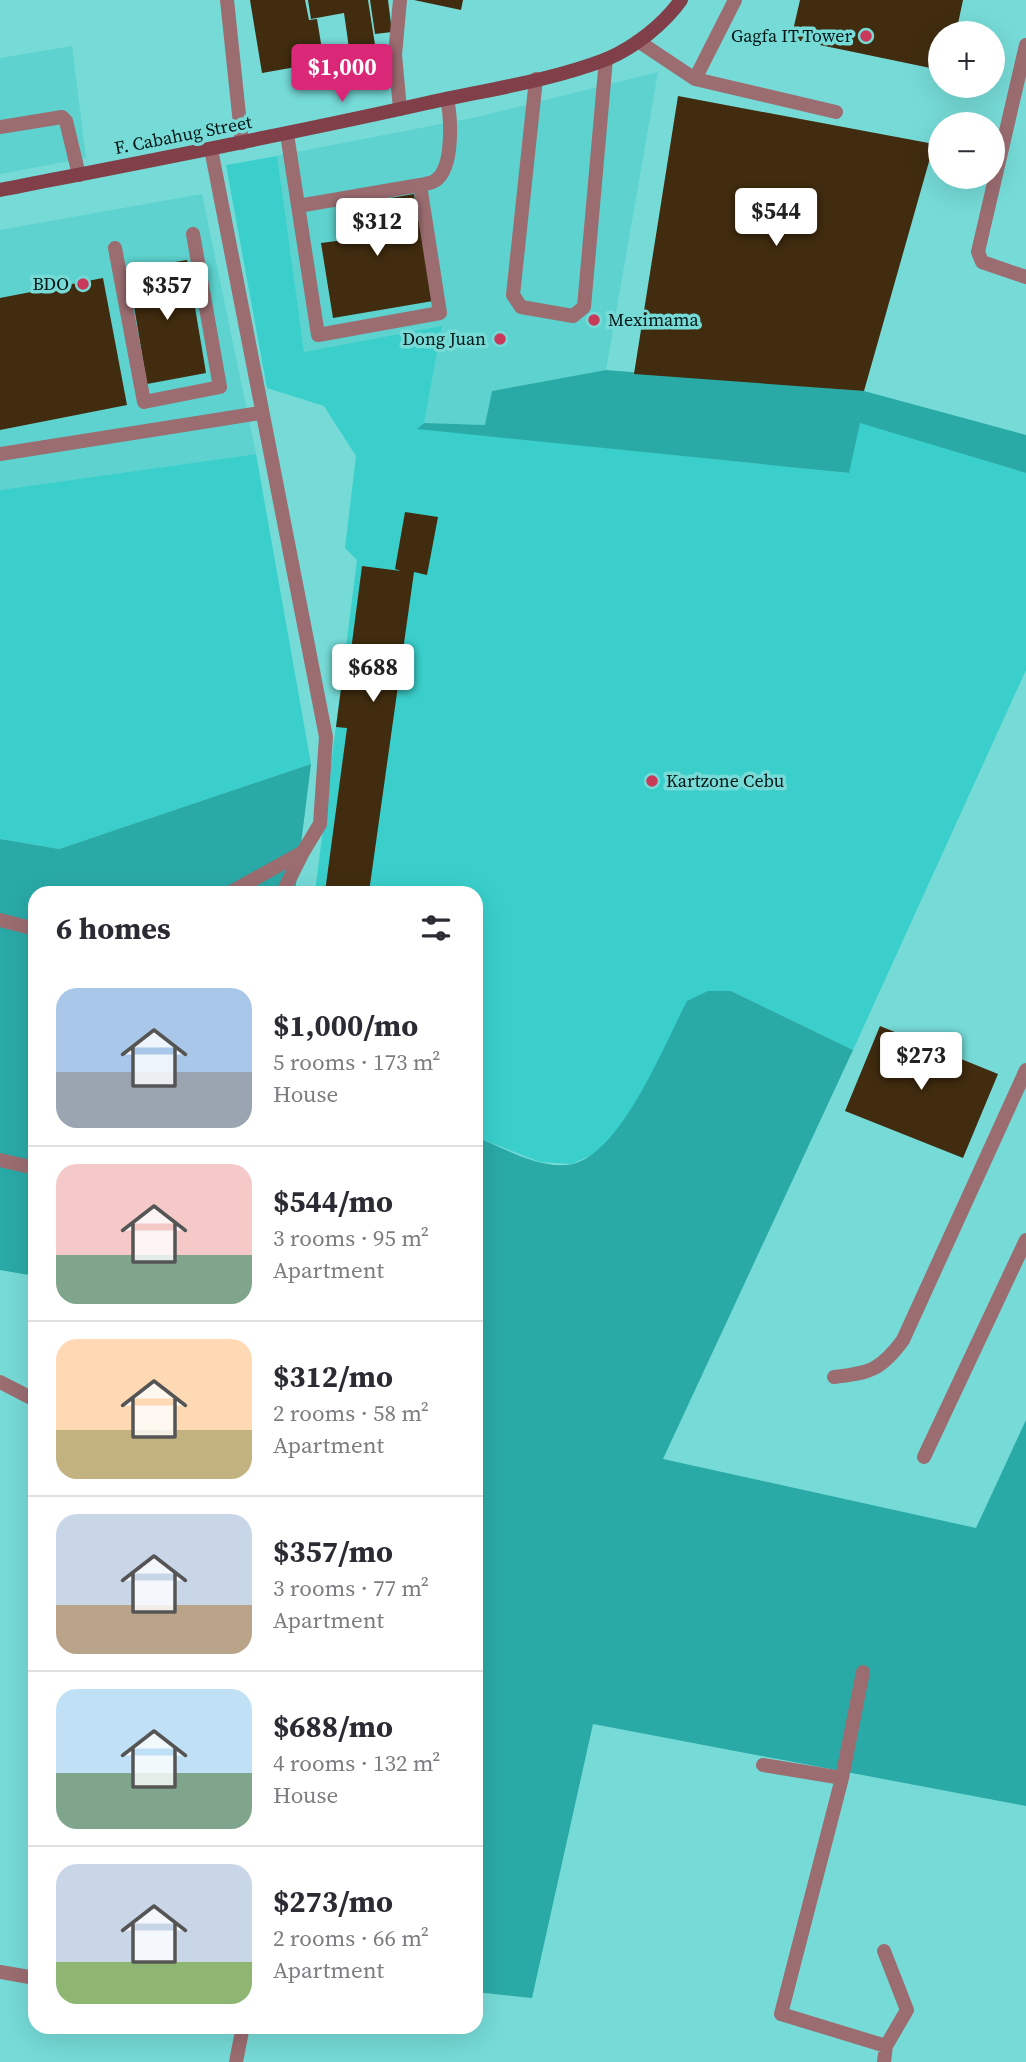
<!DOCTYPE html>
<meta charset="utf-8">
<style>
:root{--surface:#fff;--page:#f2f2f3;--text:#2b2b33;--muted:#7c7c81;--line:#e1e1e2;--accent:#db2777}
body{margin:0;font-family:"Source Serif 4",serif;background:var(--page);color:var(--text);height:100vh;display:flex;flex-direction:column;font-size:26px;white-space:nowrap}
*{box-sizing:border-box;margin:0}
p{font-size:23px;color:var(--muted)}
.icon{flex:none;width:38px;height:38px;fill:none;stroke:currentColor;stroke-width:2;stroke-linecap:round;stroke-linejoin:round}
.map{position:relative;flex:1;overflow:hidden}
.drawer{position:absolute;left:28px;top:886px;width:455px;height:1148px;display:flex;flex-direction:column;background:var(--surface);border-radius:21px;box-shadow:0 7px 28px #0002}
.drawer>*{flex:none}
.fabs{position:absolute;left:928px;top:21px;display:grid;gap:14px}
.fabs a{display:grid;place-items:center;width:77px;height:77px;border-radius:50%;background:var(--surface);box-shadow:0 7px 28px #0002;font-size:35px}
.price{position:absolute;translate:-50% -60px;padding:0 16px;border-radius:7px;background:#fff;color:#222;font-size:23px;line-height:46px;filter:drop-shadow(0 2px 4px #0008)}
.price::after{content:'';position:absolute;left:50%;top:42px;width:21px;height:16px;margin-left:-10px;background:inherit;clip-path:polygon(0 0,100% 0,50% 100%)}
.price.current{background:var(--accent);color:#fff}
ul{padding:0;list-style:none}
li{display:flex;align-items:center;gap:21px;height:175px;padding:0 28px}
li+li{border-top:2px solid var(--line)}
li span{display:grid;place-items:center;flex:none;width:196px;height:140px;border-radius:21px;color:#555}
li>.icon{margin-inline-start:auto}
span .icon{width:84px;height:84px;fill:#fffc;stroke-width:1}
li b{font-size:30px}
h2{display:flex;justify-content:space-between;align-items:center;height:84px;padding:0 28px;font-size:30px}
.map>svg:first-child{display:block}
</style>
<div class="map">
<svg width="1026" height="2062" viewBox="0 0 1026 2062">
<rect width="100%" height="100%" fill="#76dbd7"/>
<!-- built -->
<path fill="#5dd2ce" d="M72,46L86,158L0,174V58Z
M658,72L606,370L492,391L486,425L424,423L442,327L304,352L276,156L477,117Z
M202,194L256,454L0,490V230Z"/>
<!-- green -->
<path fill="#3acfcb" d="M277,156L304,352L442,326L424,423L418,428L848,473L859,422L1026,473V670L853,1050L731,991L600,1151L572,1164L540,1162L476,1137V892H315L357,560L345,548L356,456L324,406L267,388L226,165Z
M256,454L311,764L59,849L0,839V490Z"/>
<!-- forest -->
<path fill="#29aaa7" d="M606,370L864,391L1026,435V473L860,423L849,473L417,429L424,423L485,425L492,391Z
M311,764L295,892H35V1276L0,1270V839L59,849Z
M708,991H731L853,1050L663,1459L976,1528L1026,1420V1806L593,1724L532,1998L476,1992V1137C504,1148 542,1171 573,1164C622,1152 664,1045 687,1001Z"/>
<!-- building -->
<path fill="#412c0f" d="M250,0H305L309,20L317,19L324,62L262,73Z
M308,0H368L376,51L350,55L344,13L311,19Z
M370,0H388L392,32L375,34Z
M414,0H463L461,10Z
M800,0H963L956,33H940V70L791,39Z
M678,96L934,144L864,391L634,374Z
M414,194L433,301L333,318L321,243L344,240L338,207Z
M187,260L206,373L147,384L128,270Z
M103,278L127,405L0,430V298Z
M405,512L438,517L427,575L414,572L369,892H325L347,728L336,727L342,681L354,682L358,660L350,658L362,566L401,571L395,569Z
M880,1026L998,1074L963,1158L845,1111Z"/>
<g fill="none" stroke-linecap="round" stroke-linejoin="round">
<!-- service -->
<path stroke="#9b6d71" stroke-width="14" d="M227,0L242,143
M400,0L395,55L400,109
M638,41L695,79L836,112
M536,79L513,295L521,307L573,316L584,307L606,59
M695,79L735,0
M0,127L62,117L66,121L79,175
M287,134L318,335L440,313L420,185C424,184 433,183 436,180C454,167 451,117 447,99
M211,149L326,737L320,824L303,852L231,892
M298,206L420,185
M115,248L144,402L220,387L193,234
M0,454L260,413
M283,892L303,852
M0,920L35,929
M0,1160L35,1168
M863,1672L842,1778L781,2014L886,2046
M763,1765L842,1778
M884,1951L907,2010L886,2046L884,2062"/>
<!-- minor -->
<path stroke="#9b6d71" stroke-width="14" d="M1026,45L978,252L982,262L1026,277
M834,1377C870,1373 881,1370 903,1340L1026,1070
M0,1382L35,1400
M924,1457L1026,1240
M0,1972L35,1978
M236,2062L243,2026"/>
<!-- secondary -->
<path stroke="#814049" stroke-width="14" d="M0,190C143,162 285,135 427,103C486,90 550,81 607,59C635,47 664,24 681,0"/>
</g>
<!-- markers -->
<g fill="#c93959" stroke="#76dbd7" stroke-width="2.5">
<circle cx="866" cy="36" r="7"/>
<circle cx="83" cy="284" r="7"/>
<circle cx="594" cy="320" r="7"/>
<circle cx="500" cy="339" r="7"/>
<circle cx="652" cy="781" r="7"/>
</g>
<g text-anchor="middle" stroke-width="7" stroke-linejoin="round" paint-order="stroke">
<!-- poi labels -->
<g font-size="18" fill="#011514" stroke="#76dbd7" text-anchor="end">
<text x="852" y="42">Gagfa IT Tower</text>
<text x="69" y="290">BDO</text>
<text x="608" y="326" text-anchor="start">Meximama</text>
<text x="486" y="345">Dong Juan</text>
<text x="666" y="787" text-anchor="start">Kartzone Cebu</text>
</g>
<!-- street labels -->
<g font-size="18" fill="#011514" stroke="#76dbd7">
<text transform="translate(183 135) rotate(-11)" y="6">F. Cabahug Street</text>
</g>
</g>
</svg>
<div class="fabs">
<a>+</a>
<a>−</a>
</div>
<b class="price current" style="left:342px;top:104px">$1,000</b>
<b class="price" style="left:776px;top:248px">$544</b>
<b class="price" style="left:377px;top:258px">$312</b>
<b class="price" style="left:167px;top:322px">$357</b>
<b class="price" style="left:373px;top:704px">$688</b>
<b class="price" style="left:921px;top:1092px">$273</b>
<section class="drawer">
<h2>6 homes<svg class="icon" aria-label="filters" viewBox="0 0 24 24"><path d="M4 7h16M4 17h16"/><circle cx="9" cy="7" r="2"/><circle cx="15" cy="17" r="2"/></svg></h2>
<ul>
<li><span style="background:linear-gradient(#a9c7e8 60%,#9aa5b1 0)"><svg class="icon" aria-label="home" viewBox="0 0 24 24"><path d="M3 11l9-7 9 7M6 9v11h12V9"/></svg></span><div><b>$1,000/mo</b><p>5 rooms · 173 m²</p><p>House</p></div></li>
<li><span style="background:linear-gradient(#f6c9c9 65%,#7fa58c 0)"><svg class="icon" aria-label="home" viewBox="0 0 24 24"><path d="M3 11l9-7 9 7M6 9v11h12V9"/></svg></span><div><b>$544/mo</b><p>3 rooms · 95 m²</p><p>Apartment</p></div></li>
<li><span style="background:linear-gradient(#ffd9b3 65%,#c2b280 0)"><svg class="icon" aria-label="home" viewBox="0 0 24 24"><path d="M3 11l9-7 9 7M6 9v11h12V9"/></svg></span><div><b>$312/mo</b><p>2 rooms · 58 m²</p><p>Apartment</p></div></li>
<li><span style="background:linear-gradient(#c9d6e8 65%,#b9a48a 0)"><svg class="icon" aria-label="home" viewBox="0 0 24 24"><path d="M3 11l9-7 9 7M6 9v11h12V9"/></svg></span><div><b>$357/mo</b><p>3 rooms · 77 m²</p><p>Apartment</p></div></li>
<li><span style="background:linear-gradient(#bfe0f5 60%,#7fa58c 0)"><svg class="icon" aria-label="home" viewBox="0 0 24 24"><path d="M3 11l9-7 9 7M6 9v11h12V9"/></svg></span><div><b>$688/mo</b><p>4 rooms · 132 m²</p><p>House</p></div></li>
<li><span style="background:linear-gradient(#c9d6e8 70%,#8fb573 0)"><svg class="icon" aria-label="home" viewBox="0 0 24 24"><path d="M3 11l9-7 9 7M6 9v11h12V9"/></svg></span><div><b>$273/mo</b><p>2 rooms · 66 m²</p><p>Apartment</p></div></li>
</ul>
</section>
</div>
